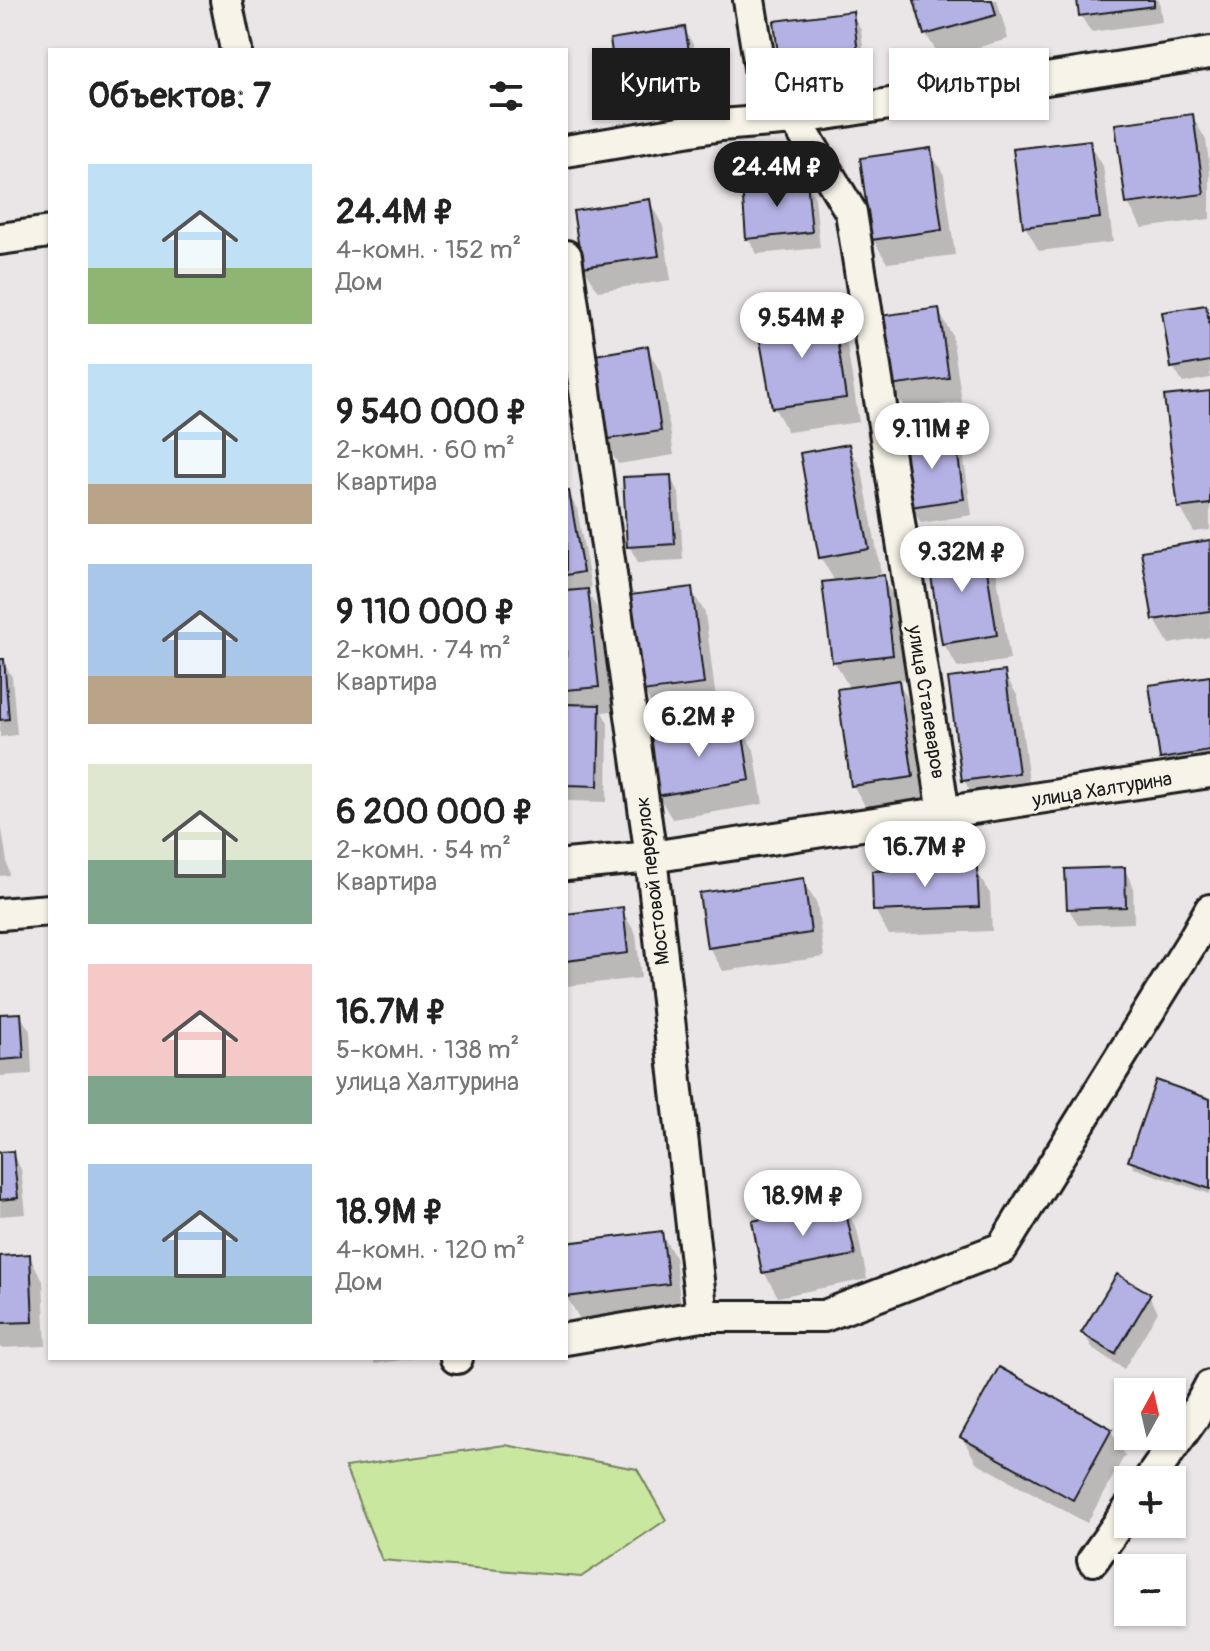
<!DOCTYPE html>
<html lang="ru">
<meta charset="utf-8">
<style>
:root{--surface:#fff;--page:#f2f2f2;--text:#222;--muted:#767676;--accent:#1c1c1c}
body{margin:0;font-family:Pangolin,sans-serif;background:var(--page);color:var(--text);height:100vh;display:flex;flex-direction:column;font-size:30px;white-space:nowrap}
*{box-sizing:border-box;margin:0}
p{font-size:26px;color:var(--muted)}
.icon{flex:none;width:44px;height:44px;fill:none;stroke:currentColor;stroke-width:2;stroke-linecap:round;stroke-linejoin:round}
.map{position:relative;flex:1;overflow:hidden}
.sheet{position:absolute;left:48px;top:48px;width:520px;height:1312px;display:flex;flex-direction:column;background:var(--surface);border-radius:0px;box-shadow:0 2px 6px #0004}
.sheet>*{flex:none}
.top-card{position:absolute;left:592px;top:48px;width:498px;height:72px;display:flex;gap:16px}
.needle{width:52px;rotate:8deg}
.fabs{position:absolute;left:1114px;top:1378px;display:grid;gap:16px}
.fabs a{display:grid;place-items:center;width:72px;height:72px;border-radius:0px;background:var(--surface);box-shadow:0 2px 6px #0004;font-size:40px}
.price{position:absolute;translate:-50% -68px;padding:0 18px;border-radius:28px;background:#fff;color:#222;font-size:26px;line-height:52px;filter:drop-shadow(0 2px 4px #0008)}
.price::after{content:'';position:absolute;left:50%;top:48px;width:24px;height:18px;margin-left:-12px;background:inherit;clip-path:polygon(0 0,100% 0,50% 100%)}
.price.current{background:var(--accent);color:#fff}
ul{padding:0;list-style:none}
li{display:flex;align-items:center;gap:24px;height:200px;padding:0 40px}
li span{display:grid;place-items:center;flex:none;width:224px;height:160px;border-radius:0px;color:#555}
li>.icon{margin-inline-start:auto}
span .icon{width:96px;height:96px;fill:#fffc;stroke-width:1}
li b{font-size:34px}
h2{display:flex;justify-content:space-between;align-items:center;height:96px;padding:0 40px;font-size:34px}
.tag{padding:0 28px;border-radius:0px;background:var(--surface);box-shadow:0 2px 6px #0004;font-size:28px;line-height:72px}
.tag.current{background:var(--accent);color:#fff}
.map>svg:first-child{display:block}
</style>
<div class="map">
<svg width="1210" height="1651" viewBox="0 0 1210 1651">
<rect width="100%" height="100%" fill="#eae6e7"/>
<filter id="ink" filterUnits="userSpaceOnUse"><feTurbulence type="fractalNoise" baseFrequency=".0125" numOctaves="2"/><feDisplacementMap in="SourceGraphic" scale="16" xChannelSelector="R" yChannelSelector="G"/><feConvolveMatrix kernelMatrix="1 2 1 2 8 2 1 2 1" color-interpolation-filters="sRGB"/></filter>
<g filter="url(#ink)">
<!-- green -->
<path fill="#cae79f" stroke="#73825e" stroke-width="2" d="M505,1445L637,1469L666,1520L581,1577L382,1560L345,1467Z"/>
<!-- shadow -->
<path fill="#0003" d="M916,0H997L1008,39L940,58L926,34Z
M1079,0H1159L1162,22L1091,32L1081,16Z
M852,13L861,30L866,69L790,78L781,62Z
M684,29L694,46L701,92L629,103L619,87Z
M1192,116L1206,140L1210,170V219L1142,228L1128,203Z
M1089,142L1103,166L1113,242L1039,251L1025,226Z
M930,151L944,175L955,255L887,263L873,239Z
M806,182L815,198L820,248L757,254L748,238Z
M649,201L663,226L671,280L598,291L584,267L575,213Z
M1205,307L1210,315V378L1183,383L1173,367Z
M938,310L952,335L962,402L906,410L891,386Z
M832,315L846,339L859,422L788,432L774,407Z
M647,348L661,373L674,455L618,464L604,439Z
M1210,393V530L1194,532L1180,507Z
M566,415L570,437H566Z
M954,437L963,453L972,515L921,523L911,506Z
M848,446L862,470L881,573L866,576L867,579L882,578L897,602L905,679L897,680L912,706L925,801L867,809L853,785L850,689L834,661L836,583L821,558Z
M670,477L679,493L683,560L638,562L629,546Z
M566,493H568L577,509L591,588L586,589L601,615L612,711L602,712L608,723L607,802L566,801Z
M1210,542V637L1169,644L1155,620Z
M982,546L996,570L1010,660L958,668L944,644Z
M691,589L705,613L717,708L658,716L644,691Z
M0,661H3L12,677L17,735L0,737Z
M1004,673L1018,697L1031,797L978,805L964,780Z
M1210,678V777L1176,782L1162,758Z
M740,726L754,750L763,804L672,819L658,795Z
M0,817L9,875L0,876Z
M976,869L990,894L992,931L889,935L875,910Z
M1124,869L1133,885L1134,923L1078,925L1069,909Z
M802,880L817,904L824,957L723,971L709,947Z
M621,909L636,934L641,978L566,986V916Z
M20,1015L30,1031L32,1074L0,1076V1016Z
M1210,1101V1194L1134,1168L1130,1161Z
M12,1153L21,1169L26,1214L0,1216V1154Z
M843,1205L857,1230L867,1279L778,1297L764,1272Z
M661,1233L675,1257L681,1308L581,1321L567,1297L566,1245Z
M29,1256L43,1281L46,1346L0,1348V1258Z
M1149,1296L1158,1312L1124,1369L1093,1349L1084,1333Z
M372,1358H414L375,1364Z
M1111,1431L1125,1455L1087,1523L976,1462L962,1437Z"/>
<!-- building -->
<path fill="#b4b2e4" stroke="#1c1c1c" stroke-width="2" d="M914,0H992L996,15L924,35Z
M1077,0H1154V6L1079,16Z
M853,11L858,53L779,63L774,21Z
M685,27L693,76L617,88L610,39Z
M1193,114L1204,194L1126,204L1115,124Z
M1090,140L1100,218L1023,227L1013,149Z
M931,148L942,230L871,240L860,158Z
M807,180L812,232L746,239L742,186Z
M650,199L659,256L582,267L573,211Z
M1206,305L1210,327V361L1171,368L1162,312Z
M939,308L949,378L890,386L879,316Z
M833,312L846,398L772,408L757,324Z
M648,346L661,431L602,440L589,356Z
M1210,391V504L1178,508L1164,396Z
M955,435L964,499L910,507L900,443Z
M849,444L869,549L819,558L800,453Z
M671,475L675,544L627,547L623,477Z
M566,491H569L583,572L566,575Z
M1210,540V611L1153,620L1141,551Z
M983,544L997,635L942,644L927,552Z
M884,575L893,655L832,662L822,582Z
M692,587L704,684L642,692L630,595Z
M588,589L599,687L566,690V591Z
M0,659H4L9,719L0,720Z
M1005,671L1019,773L962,781L948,678Z
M1210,676V751L1160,759L1149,685Z
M899,680L913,777L851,786L837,689Z
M566,704L600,705L598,786L566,785Z
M741,723L750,780L656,796L649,737Z
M977,867L979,907L873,911L872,871Z
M1125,867L1126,907L1067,909L1065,869Z
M804,878L811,933L707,948L699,893Z
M623,907L628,953L566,961V914Z
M21,1013L24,1058L0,1060V1014Z
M1156,1080L1210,1099V1189L1128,1161Z
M13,1151L18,1198L0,1200V1152Z
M844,1203L855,1255L762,1273L752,1221Z
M662,1231L669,1284L566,1297V1243Z
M30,1254L33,1322L0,1323V1256Z
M1117,1274L1151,1294L1115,1354L1081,1333Z
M999,1367L1112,1429L1073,1500L960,1437Z"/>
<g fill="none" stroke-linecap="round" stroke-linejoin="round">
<!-- minor casing -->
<g stroke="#1c1c1c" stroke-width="36">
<path id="minor" d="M226,0L236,50
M749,0L761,73L795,119L851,212L944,813
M566,151L721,125L795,119L1210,53
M0,239L50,232
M566,256L651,857L702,1316
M566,865L651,857L1210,772
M0,914L50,910
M566,1339L702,1316H824L1002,1248L1192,942L1210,910
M456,1358H457
M1149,1480L1193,1418L1210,1386
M1093,1560L1128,1510"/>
</g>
<!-- minor -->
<use href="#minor" stroke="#f7f3e8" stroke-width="30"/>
</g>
</g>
<g text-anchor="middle" stroke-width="6" stroke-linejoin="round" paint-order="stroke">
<!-- street labels -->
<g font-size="20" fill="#1c1c1c" stroke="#f7f3e8">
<text transform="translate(927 702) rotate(81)" y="7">улица Сталеваров</text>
<text transform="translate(1102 789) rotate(-9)" y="7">улица Халтурина</text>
<text transform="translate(652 881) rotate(-97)" y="7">Мостовой переулок</text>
</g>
</g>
</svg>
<div class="fabs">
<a><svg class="needle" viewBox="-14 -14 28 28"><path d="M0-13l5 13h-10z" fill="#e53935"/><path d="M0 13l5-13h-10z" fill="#767676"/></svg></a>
<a>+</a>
<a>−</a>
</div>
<b class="price current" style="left:777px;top:209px">24.4M ₽</b>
<b class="price" style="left:802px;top:360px">9.54M ₽</b>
<b class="price" style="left:932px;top:471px">9.11M ₽</b>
<b class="price" style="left:962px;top:594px">9.32M ₽</b>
<b class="price" style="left:699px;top:759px">6.2M ₽</b>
<b class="price" style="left:925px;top:889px">16.7M ₽</b>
<b class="price" style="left:803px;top:1238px">18.9M ₽</b>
<div class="top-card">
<a class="tag current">Купить</a>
<a class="tag">Снять</a>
<a class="tag">Фильтры</a>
</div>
<section class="sheet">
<h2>Объектов: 7<svg class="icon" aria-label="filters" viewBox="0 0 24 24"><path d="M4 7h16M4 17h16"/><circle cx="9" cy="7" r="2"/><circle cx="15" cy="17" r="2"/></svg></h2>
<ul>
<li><span style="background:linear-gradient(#bfe0f5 65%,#8fb573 0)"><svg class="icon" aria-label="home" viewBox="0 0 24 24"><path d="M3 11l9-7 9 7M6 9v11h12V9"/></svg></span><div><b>24.4M ₽</b><p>4-комн. · 152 m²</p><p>Дом</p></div></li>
<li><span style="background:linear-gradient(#bfe0f5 75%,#b9a48a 0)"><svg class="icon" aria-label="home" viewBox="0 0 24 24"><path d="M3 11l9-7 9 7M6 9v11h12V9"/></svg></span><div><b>9 540 000 ₽</b><p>2-комн. · 60 m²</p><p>Квартира</p></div></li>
<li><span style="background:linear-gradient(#a9c7e8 70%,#b9a48a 0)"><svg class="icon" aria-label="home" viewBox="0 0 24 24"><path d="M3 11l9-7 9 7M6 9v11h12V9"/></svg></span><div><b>9 110 000 ₽</b><p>2-комн. · 74 m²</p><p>Квартира</p></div></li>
<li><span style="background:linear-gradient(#dfe7d0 60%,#7fa58c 0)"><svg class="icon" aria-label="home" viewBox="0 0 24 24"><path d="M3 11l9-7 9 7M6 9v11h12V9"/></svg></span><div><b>6 200 000 ₽</b><p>2-комн. · 54 m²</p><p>Квартира</p></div></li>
<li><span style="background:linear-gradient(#f6c9c9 70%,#7fa58c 0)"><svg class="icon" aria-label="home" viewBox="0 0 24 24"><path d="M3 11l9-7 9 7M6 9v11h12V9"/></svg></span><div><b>16.7M ₽</b><p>5-комн. · 138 m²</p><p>улица Халтурина</p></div></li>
<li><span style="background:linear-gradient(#a9c7e8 70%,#7fa58c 0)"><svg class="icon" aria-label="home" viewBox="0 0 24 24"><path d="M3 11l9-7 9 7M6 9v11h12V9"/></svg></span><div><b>18.9M ₽</b><p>4-комн. · 120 m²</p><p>Дом</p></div></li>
</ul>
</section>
</div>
